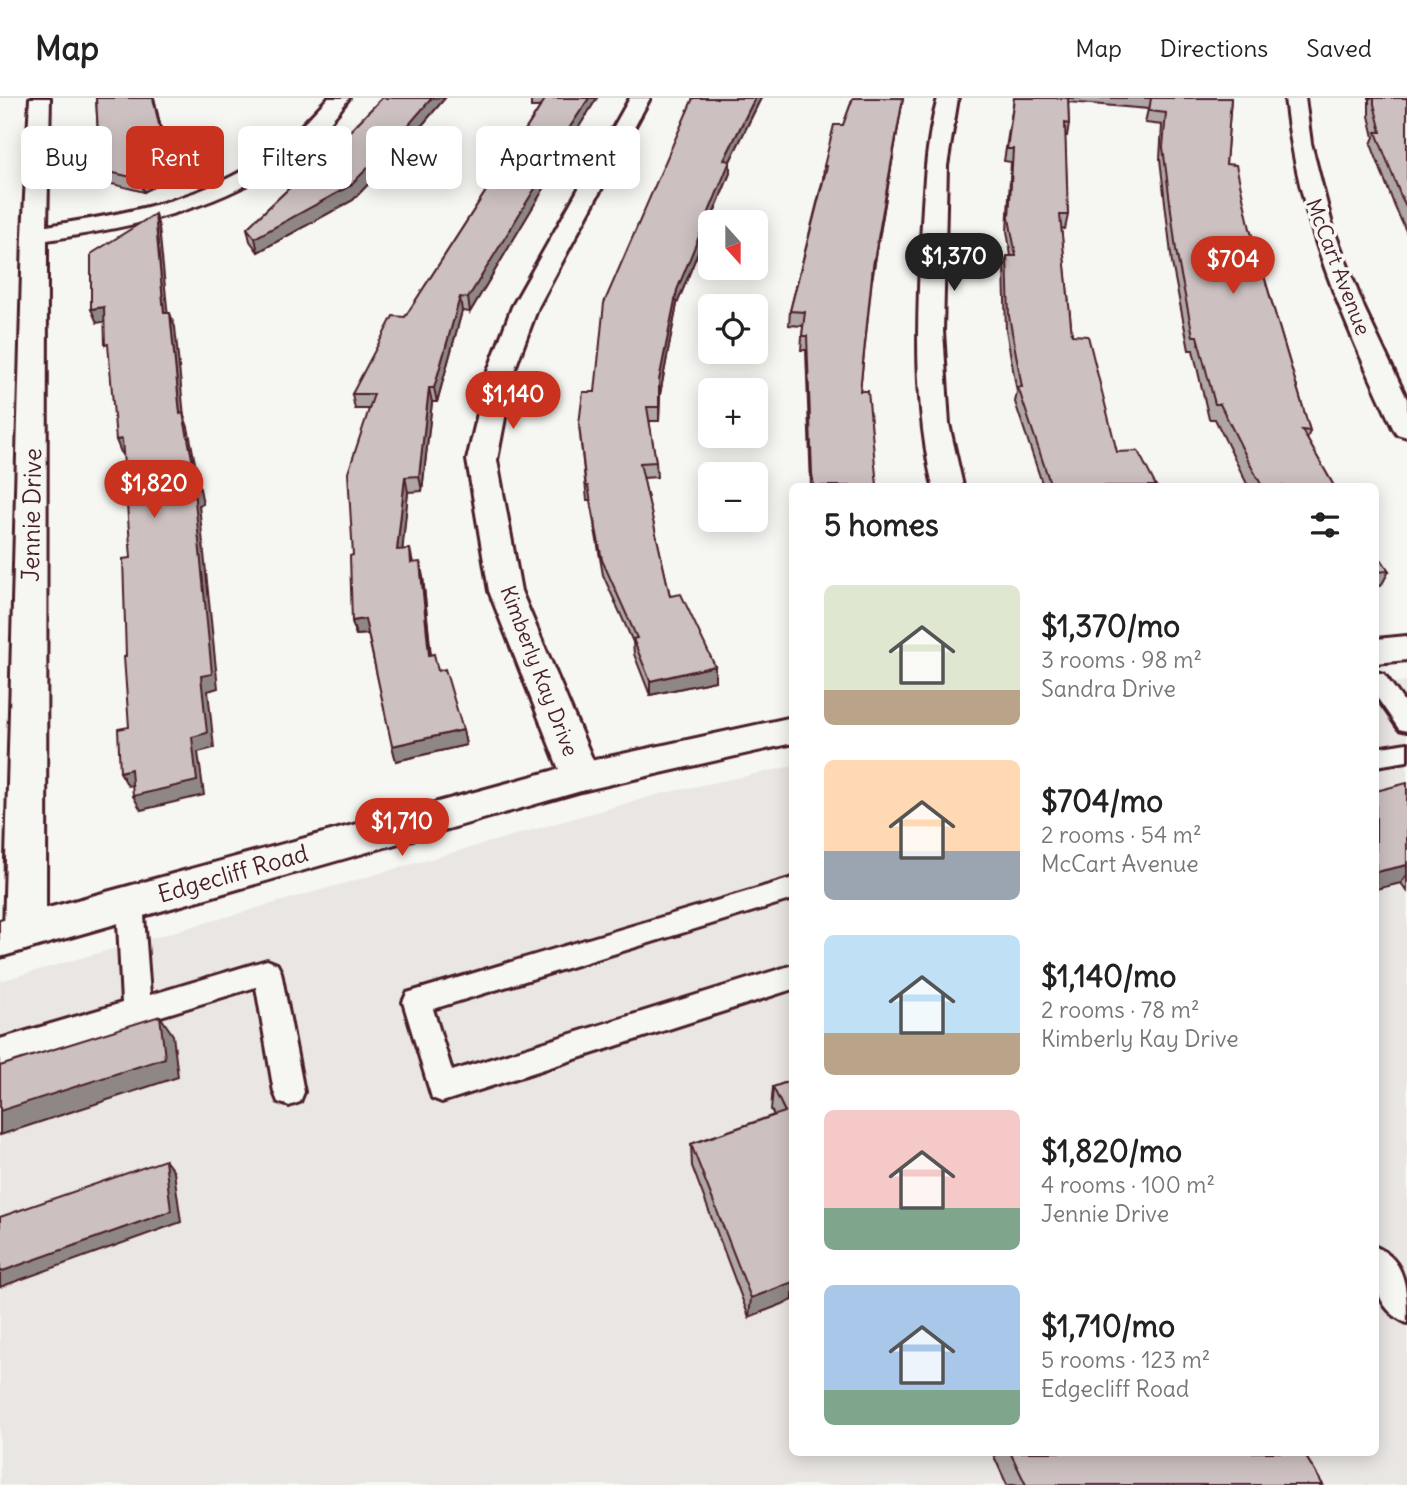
<!DOCTYPE html>
<meta charset="utf-8">
<style>
:root{--surface:#fff;--page:#f2f2f2;--text:#222;--muted:#767676;--line:#e0e0e0;--accent:#c8321e}
body{margin:0;font-family:Delius,sans-serif;background:var(--page);color:var(--text);height:100vh;display:flex;flex-direction:column;font-size:26px;white-space:nowrap}
*{box-sizing:border-box;margin:0}
p{font-size:23px;color:var(--muted)}
.icon{flex:none;width:38px;height:38px;fill:none;stroke:currentColor;stroke-width:2;stroke-linecap:round;stroke-linejoin:round}
.map{position:relative;flex:1;overflow:hidden}
.side{position:absolute;left:789px;top:385px;width:590px;height:973px;display:flex;flex-direction:column;background:var(--surface);border-radius:10px;box-shadow:0 4px 18px #0003}
.side>*{flex:none}
.hud{position:absolute;left:21px;top:28px;width:663px;height:63px;display:flex;gap:14px}
.needle{width:46px;rotate:159deg}
.controls{position:absolute;left:698px;top:112px;display:grid;gap:14px}
.controls a{display:grid;place-items:center;width:70px;height:70px;border-radius:10px;background:var(--surface);box-shadow:0 4px 18px #0003;font-size:35px}
.price{position:absolute;translate:-50% -60px;padding:0 16px;border-radius:24px;background:var(--accent);color:#fff;font-size:23px;line-height:46px;filter:drop-shadow(0 2px 4px #0008)}
.price::after{content:'';position:absolute;left:50%;top:42px;width:21px;height:16px;margin-left:-10px;background:inherit;clip-path:polygon(0 0,100% 0,50% 100%)}
.price.selected{background:#222;color:#fff}
ul{padding:0;list-style:none}
li{display:flex;align-items:center;gap:21px;height:175px;padding:0 35px}
li span{display:grid;place-items:center;flex:none;width:196px;height:140px;border-radius:10px;color:#555}
li>.icon{margin-inline-start:auto}
span .icon{width:84px;height:84px;fill:#fffc;stroke-width:1}
li b{font-size:30px}
h2{display:flex;justify-content:space-between;align-items:center;height:84px;padding:0 35px;font-size:30px}
.pill{padding:0 24px;border-radius:10px;background:var(--surface);box-shadow:0 4px 18px #0003;font-size:24px;line-height:63px}
.pill.selected{background:var(--accent);color:#fff}
header{display:flex;align-items:center;gap:42px;box-sizing:border-box;height:98px;padding:0 35px;background:var(--surface);border-bottom:2px solid var(--line)}
header strong{font-size:33px}
nav{display:flex;gap:38px;margin-inline-start:auto;font-size:24px}
.map>svg:first-child{display:block}
</style>
<header>
<strong>Map</strong>
<nav><a>Map</a><a>Directions</a><a>Saved</a></nav>
</header>
<div class="map">
<svg width="1407" height="1387" viewBox="0 0 1407 1387">
<rect width="100%" height="100%" fill="#f6f6f2"/>
<filter id="ink" filterUnits="userSpaceOnUse"><feTurbulence type="fractalNoise" baseFrequency=".0143" numOctaves="2"/><feDisplacementMap in="SourceGraphic" scale="14" xChannelSelector="R" yChannelSelector="G"/><feConvolveMatrix kernelMatrix="1 2 1 2 8 2 1 2 1" color-interpolation-filters="sRGB"/></filter>
<g filter="url(#ink)">
<!-- built -->
<path fill="#e9e6e3" d="M1407,583V1387H0V883L660,696L793,668V1354H1376V587Z"/>
<g fill="none" stroke-linecap="round" stroke-linejoin="round">
<!-- service casing -->
<g stroke="#4a1f2b" stroke-width="6">
<path id="service" d="M1376,574L1384,576L1407,608V633L1399,631L1376,598Z
M1407,645V663L1376,668V650Z
M793,780V801L433,911L452,973L793,867V891L442,1004L432,1000L403,904L407,895Z
M130,794L139,797L143,805L150,897L267,862L277,866L281,874L304,994L300,1004L289,1008L278,1004L274,994L256,889L0,967V941L122,905L117,805L121,797Z
M1376,1149C1407,1163 1407,1193 1407,1225C1374,1211 1373,1179 1376,1149Z"/>
</g>
<!-- minor casing -->
<g stroke="#4a1f2b" stroke-width="6">
<path id="minor" d="M30,0H50L47,128C125,116 209,102 274,52C294,37 311,18 328,0H349C279,99 158,125 47,142L46,834L40,846L25,852L10,846L4,834L23,137Z
M630,0H650L538,209L514,273L497,362L521,493L600,679L594,689L581,693L568,689L562,679L489,493L467,362L488,273L512,209Z
M938,0H958L947,68L943,233L949,326L963,388H933C914,307 917,226 921,143C924,95 925,47 938,0Z"/>
</g>
<!-- tertiary casing -->
<g stroke="#4a1f2b" stroke-width="6">
<path id="tertiary" d="M1407,538V562L1376,565V541Z
M793,619V645L581,693L0,859V823L581,665Z"/>
</g>
<!-- secondary casing -->
<g stroke="#4a1f2b" stroke-width="6">
<path id="secondary" d="M1285,0H1305L1311,45L1333,130L1364,210L1407,301V339L1397,336L1393,330C1341,217 1299,125 1285,0Z"/>
</g>
<!-- service -->
<use href="#service" fill="#f6f6f2" fill-rule="evenodd"/>
<!-- minor -->
<use href="#minor" fill="#f6f6f2" fill-rule="evenodd"/>
<!-- tertiary -->
<use href="#tertiary" fill="#f6f6f2" fill-rule="evenodd"/>
<!-- secondary -->
<use href="#secondary" fill="#f6f6f2" fill-rule="evenodd"/>
</g>
<!-- wall -->
<path fill="#afa6a5" stroke="#4a1f2b" stroke-width="2" d="M96,0H154L172,79L144,94L104,84L100,72Z
M382,0H445L402,51L353,102L258,154L250,143L247,130L352,31Z
M531,0H597L570,43V47L470,214L462,213L437,304H432L422,393L408,394L402,452L410,451L413,465L423,479L431,557L463,632L466,647L396,663L368,536L356,537L352,523L353,457L369,311H355L352,296L405,219L540,9H531Z
M693,0H761L730,63V75L677,206L660,296L659,323H649L656,364L657,379L643,380L670,498L715,583L650,597L634,556L633,544L603,477L590,402H587L579,326L595,294Z
M853,0H903L872,181L860,293L877,388H811L806,252H801L803,228L789,227L790,213L823,81L824,68L843,27Z
M1014,0H1231L1226,66L1250,131L1310,333L1307,341L1334,388H1248L1215,321H1209L1193,252H1189L1172,165L1160,61L1162,27L1145,25L1148,11L1068,4L1069,26L1067,38H1065L1068,117L1065,131L1061,130L1072,237L1117,354L1156,388H1043L1015,304L1017,294L1006,232L1004,171L1007,158H1011L1007,133L1011,64L1004,63Z
M1369,0H1407V135L1395,109L1371,46L1374,39L1369,18Z
M1376,454L1389,473L1381,488H1376Z
M1407,685V793L1401,785Z
M793,982L749,1219L692,1068L691,1046L774,1017L771,1012L773,989Z
M992,1354H1303L1323,1387H1007Z"/>
<!-- shaded-wall -->
<path fill="#8f8786" stroke="#4a1f2b" stroke-width="2" d="M153,0H154L172,79L144,94L140,81Z
M432,0H445L402,51L353,102L258,154L255,140Z
M589,0H597L570,43V47L470,214L468,200L566,35Z
M755,0H761L730,63V75L677,206L660,296L659,323V282L677,192L724,62Z
M903,0L872,182L873,168Z
M155,116L159,129L169,229L164,215Z
M460,199L462,213L437,304L434,290Z
M104,209L109,223L97,225L91,211Z
M170,215L175,229L184,318L188,329L203,406L199,407L218,590L208,593L214,650L198,654L204,697L141,712L133,698L192,639L201,578L180,316Z
M429,290L432,304L422,393L419,378Z
M122,341L128,355L122,357L116,342Z
M405,379L408,394L401,467L397,452Z
M420,464L423,479L432,572L429,557Z
M365,521L369,536L356,537L352,523Z
M715,568V583L650,597V583Z
M463,632L466,647L396,663L392,648Z
M131,671L139,686L128,688L120,674Z
M1407,767V777L1401,785L1376,791V774Z
M160,918L173,937L178,979L0,1037V1013Z
M165,1062L174,1074L181,1124L0,1189V1174Z
M793,1184V1202L749,1219L751,1200Z"/>
<!-- building -->
<path fill="#ccc1c0" stroke="#4a1f2b" stroke-width="2" d="M96,0H153L168,66L140,81L100,72Z
M382,0H432L399,38L350,88L255,140L247,130L352,31Z
M546,0H589L566,35H569L468,200L460,199L434,290H429L419,378L405,379L397,452L410,451L411,465L420,464L429,557L434,556L438,573L445,571L463,632L392,648L365,521L352,523L350,458L353,457L348,375L374,296H352L393,218L405,219Z
M693,0H755L724,62L730,63L677,192L659,282V309H647L656,364L640,365L670,498L681,496L715,568L650,583L633,541L637,540L602,462L588,388H586L579,326L583,294H595L604,205Z
M853,0H903L873,168L860,293H868L877,388H814L812,376L807,238H802L805,214L790,213L827,68H824L834,27H843Z
M1014,0H1068L1069,26L1065,25L1068,117H1060L1072,237L1088,238L1117,354L1138,353L1156,388H1051L1018,289H1022L1009,218L1007,158H1016L1009,120L1013,51H1007Z
M1151,0H1231L1226,66L1236,67L1250,131L1310,333L1302,332L1334,388H1262L1252,370L1220,306H1215L1197,238H1193L1176,152L1163,49L1166,15L1149,13Z
M1374,0H1407V110L1400,96L1376,34H1381L1374,6Z
M155,116L164,215H170L180,316L183,315L198,391L194,392L212,576L201,578L207,635L192,639L197,683L133,698L131,671L120,674L118,631L129,629L124,559L126,558L123,461L131,460L122,341L116,342L108,246L105,247L104,209L91,211V156Z
M1376,454L1389,473L1376,474Z
M1407,685V767L1376,774V693Z
M160,918L165,960L0,1013V968Z
M793,982V1184L751,1200L691,1046L785,1014L773,989Z
M165,1062L171,1113L0,1174V1119Z
M1010,1354H1303L1323,1387H1026Z"/>
</g>
<g text-anchor="middle" stroke-width="7" stroke-linejoin="round" paint-order="stroke">
<!-- far-street labels -->
<g font-size="21" fill="#4a1f2b" stroke="#f6f6f2">
<text transform="translate(1338 169) rotate(69)" y="7">McCart Avenue</text>
<text transform="translate(539 573) rotate(69)" y="7">Kimberly Kay Drive</text>
</g>
<!-- street labels -->
<g font-size="24" fill="#4a1f2b" stroke="#f6f6f2">
<text transform="translate(32 417) rotate(-89)" y="8">Jennie Drive</text>
<text transform="translate(233 776) rotate(-16)" y="8">Edgecliff Road</text>
</g>
</g>
</svg>
<div class="controls">
<a><svg class="needle" viewBox="-14 -14 28 28"><path d="M0-13l5 13h-10z" fill="#e53935"/><path d="M0 13l5-13h-10z" fill="#767676"/></svg></a>
<a><svg class="icon" aria-label="locate" viewBox="0 0 24 24"><circle cx="12" cy="12" r="6"/><path d="M12 2v4M12 18v4M2 12h4M18 12h4"/></svg></a>
<a>+</a>
<a>−</a>
</div>
<b class="price selected" style="left:954px;top:195px">$1,370</b>
<b class="price" style="left:1233px;top:198px">$704</b>
<b class="price" style="left:513px;top:333px">$1,140</b>
<b class="price" style="left:154px;top:422px">$1,820</b>
<b class="price" style="left:402px;top:760px">$1,710</b>
<div class="hud">
<a class="pill">Buy</a>
<a class="pill selected">Rent</a>
<a class="pill">Filters</a>
<a class="pill">New</a>
<a class="pill">Apartment</a>
</div>
<section class="side">
<h2>5 homes<svg class="icon" aria-label="filters" viewBox="0 0 24 24"><path d="M4 7h16M4 17h16"/><circle cx="9" cy="7" r="2"/><circle cx="15" cy="17" r="2"/></svg></h2>
<ul>
<li><span style="background:linear-gradient(#dfe7d0 75%,#b9a48a 0)"><svg class="icon" aria-label="home" viewBox="0 0 24 24"><path d="M3 11l9-7 9 7M6 9v11h12V9"/></svg></span><div><b>$1,370/mo</b><p>3 rooms · 98 m²</p><p>Sandra Drive</p></div></li>
<li><span style="background:linear-gradient(#ffd9b3 65%,#9aa5b1 0)"><svg class="icon" aria-label="home" viewBox="0 0 24 24"><path d="M3 11l9-7 9 7M6 9v11h12V9"/></svg></span><div><b>$704/mo</b><p>2 rooms · 54 m²</p><p>McCart Avenue</p></div></li>
<li><span style="background:linear-gradient(#bfe0f5 70%,#b9a48a 0)"><svg class="icon" aria-label="home" viewBox="0 0 24 24"><path d="M3 11l9-7 9 7M6 9v11h12V9"/></svg></span><div><b>$1,140/mo</b><p>2 rooms · 78 m²</p><p>Kimberly Kay Drive</p></div></li>
<li><span style="background:linear-gradient(#f6c9c9 70%,#7fa58c 0)"><svg class="icon" aria-label="home" viewBox="0 0 24 24"><path d="M3 11l9-7 9 7M6 9v11h12V9"/></svg></span><div><b>$1,820/mo</b><p>4 rooms · 100 m²</p><p>Jennie Drive</p></div></li>
<li><span style="background:linear-gradient(#a9c7e8 75%,#7fa58c 0)"><svg class="icon" aria-label="home" viewBox="0 0 24 24"><path d="M3 11l9-7 9 7M6 9v11h12V9"/></svg></span><div><b>$1,710/mo</b><p>5 rooms · 123 m²</p><p>Edgecliff Road</p></div></li>
</ul>
</section>
</div>
